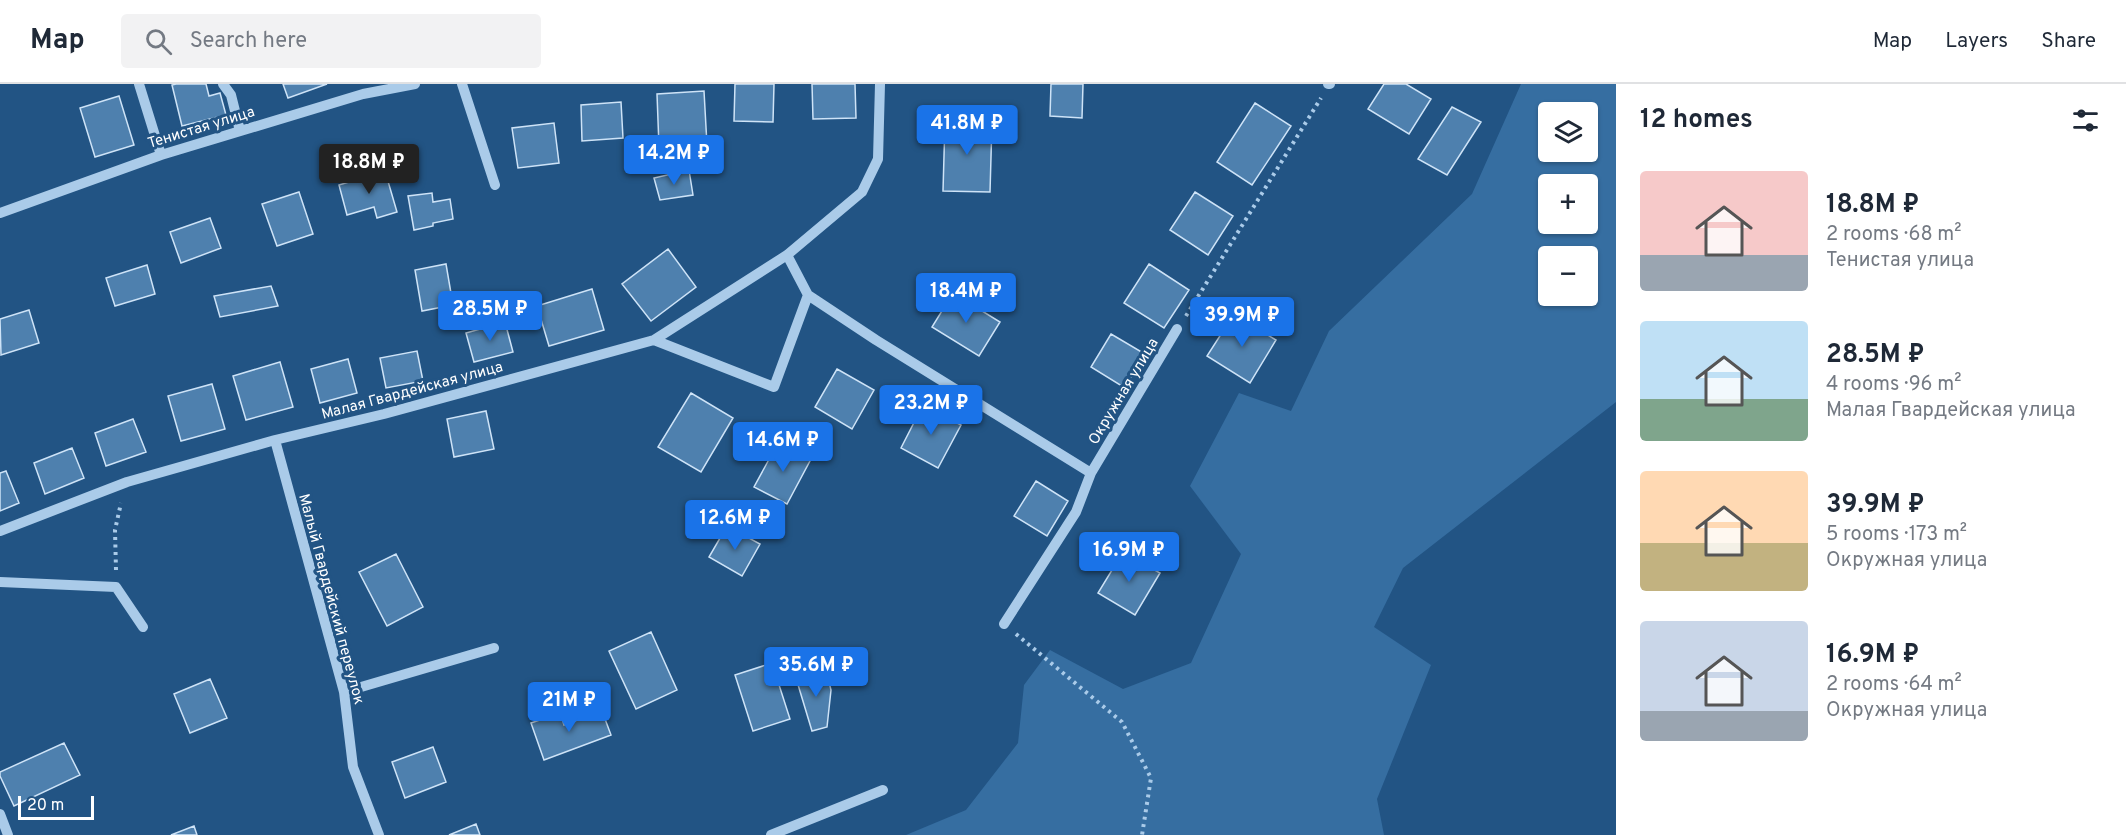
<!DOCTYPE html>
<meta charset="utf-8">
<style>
:root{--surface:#fff;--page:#f2f2f3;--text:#1f2937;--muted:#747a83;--line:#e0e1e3;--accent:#1a73e8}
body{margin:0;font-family:Overpass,sans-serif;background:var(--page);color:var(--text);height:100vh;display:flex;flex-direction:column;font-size:22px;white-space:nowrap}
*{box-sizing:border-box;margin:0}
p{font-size:20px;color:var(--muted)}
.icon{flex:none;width:33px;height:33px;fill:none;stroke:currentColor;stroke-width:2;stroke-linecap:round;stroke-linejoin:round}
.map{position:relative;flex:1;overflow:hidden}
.side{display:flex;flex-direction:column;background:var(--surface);width:510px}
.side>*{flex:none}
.buttons{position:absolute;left:1538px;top:18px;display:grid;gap:12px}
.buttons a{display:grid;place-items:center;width:60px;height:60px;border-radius:6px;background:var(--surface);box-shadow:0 2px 4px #0004;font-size:30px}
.scale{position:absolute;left:18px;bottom:15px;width:76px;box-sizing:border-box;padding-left:6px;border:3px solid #fff;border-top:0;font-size:16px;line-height:21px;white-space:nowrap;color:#fff;-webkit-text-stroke:4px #225484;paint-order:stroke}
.price{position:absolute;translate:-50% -51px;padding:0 14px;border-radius:6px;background:var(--accent);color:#fff;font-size:20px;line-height:39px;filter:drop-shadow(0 2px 3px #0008)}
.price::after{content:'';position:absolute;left:50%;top:36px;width:18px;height:14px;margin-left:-9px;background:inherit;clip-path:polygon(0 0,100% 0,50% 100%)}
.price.on{background:#222;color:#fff}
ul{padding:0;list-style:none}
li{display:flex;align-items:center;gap:18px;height:150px;padding:0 24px}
li span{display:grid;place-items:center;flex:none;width:168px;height:120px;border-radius:6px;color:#555}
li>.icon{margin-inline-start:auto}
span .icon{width:72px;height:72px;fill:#fffc;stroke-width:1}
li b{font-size:26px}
h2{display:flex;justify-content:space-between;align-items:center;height:72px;padding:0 24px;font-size:26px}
header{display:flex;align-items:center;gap:36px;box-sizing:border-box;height:84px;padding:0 30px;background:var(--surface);border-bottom:2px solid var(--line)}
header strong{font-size:28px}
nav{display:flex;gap:33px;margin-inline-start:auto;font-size:21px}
.search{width:420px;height:54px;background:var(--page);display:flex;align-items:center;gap:15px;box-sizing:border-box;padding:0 21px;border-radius:6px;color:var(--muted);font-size:22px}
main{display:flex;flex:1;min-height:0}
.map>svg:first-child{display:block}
</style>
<header>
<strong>Map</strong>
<div class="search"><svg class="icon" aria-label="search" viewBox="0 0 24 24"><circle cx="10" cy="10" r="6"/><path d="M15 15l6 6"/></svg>Search here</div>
<nav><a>Map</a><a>Layers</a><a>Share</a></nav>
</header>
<main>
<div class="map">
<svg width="1616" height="751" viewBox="0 0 1616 751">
<rect width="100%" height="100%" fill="#225484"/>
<!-- green -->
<path fill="#366ea1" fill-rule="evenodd" d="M1521,0H1616V318L1403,484L1374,543L1431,581L1377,715L1384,751H906L966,726L1018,659L1024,601L1050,566L1123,605L1191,579L1241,470L1190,402L1239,309L1291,327L1329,247L1472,110ZM1548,28H1587V68H1548ZM1548,100H1587V140H1548ZM1548,172H1587V212H1548Z"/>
<!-- building -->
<path fill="#4e80ae" stroke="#cee3f7" stroke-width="1.5" d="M176,0H206L209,12L220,9L226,31L182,42L172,1Z
M283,0H327L288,14Z
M735,0H774L773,38L734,37Z
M812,0H855L856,34L813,35Z
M1051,0H1083L1082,34L1050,32Z
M1384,0H1406L1431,15L1409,50L1368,25Z
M704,7L707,61L659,63L657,10Z
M119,12L134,61L95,73L80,24Z
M621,18L623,54L582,57L581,21Z
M1255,19L1291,42L1252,101L1217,78Z
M1452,23L1481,38L1447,91L1418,75Z
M945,37L992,38L990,108L943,107Z
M554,39L559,79L518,84L512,44Z
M689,86L693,111L660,116L654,94Z
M385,87L397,128L377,134L374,123L347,131L339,101Z
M299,108L313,150L277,162L262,120Z
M1195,108L1233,132L1208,171L1170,146Z
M432,109L433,118L450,115L453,135L433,139V142L414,146L408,112Z
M210,134L221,164L181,179L170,148Z
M668,165L696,203L651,237L622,200Z
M446,180L453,221L422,227L415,186Z
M1149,180L1189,206L1164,244L1124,219Z
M147,181L155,210L115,222L106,194Z
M271,202L278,222L220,233L214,212Z
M592,205L604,246L549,262L537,222Z
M953,209L1000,238L979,272L932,243Z
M29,226L39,259L1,271L0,235Z
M1234,230L1276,256L1250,299L1207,272Z
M505,238L513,268L474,278L466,249Z
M1111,250L1145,270L1125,304L1091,283Z
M417,267L423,297L386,304L380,274Z
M348,275L357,309L320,319L311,285Z
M280,278L293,323L246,336L233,292Z
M837,285L874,306L852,345L815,323Z
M212,300L225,345L181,357L168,312Z
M691,309L733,334L701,388L658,363Z
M923,321L961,341L938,384L901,364Z
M486,327L494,365L454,373L447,335Z
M133,335L146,368L106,382L95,349Z
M779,357L811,375L787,420L754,403Z
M72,364L84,394L45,410L34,379Z
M6,387L19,419L0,427V389Z
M1036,397L1068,417L1047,452L1014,432Z
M727,442L760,460L742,492L709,473Z
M1123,468L1160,489L1135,531L1098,509Z
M396,470L423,523L387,542L359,488Z
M651,548L677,606L636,625L609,567Z
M772,579L790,635L753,647L735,591Z
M826,586L831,606L827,643L812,647L796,594Z
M210,595L227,634L190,649L174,610Z
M602,627L611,651L544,676L531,639L560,629L564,641Z
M64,659L80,691L14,722L0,692V688Z
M433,663L446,698L405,714L392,678Z
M476,740L480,751H449Z
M194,742L197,751H171Z"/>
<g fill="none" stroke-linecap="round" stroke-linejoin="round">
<!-- path -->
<path stroke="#aacbe9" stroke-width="4" stroke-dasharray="3 4.5" stroke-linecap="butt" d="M1186,232L1321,14
M116,486L115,446L121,419
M1016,550L1122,638L1151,694L1142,751"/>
<!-- minor -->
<path stroke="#aacbe9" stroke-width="10" d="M139,0L161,71
M223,0L231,11L240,47
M462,0L495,101
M1328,0H1330
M0,129L161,71L363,10L415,0
M787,171L808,211L876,256L1091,389
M654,256L774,303L808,211
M275,356L344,608L353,683L379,751
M0,447L127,398L275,356L384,330L654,256L787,171L862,108L878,75L880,0
M0,498L116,503L143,543
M1004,540L1076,428L1091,389L1177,245
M344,608L494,564
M0,730L8,751
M771,751L883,706"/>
</g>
<g text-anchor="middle" stroke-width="6" stroke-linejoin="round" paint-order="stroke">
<!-- street labels -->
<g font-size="15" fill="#fff" stroke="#225484">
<text transform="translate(201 43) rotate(-17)" y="5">Тенистая улица</text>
<text transform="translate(412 306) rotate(-15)" y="5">Малая Гвардейская улица</text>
<text transform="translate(1123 307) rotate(-59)" y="5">Окружная улица</text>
<text transform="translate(332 515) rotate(75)" y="5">Малый Гвардейский переулок</text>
</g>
</g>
</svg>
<div class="buttons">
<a><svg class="icon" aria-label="layers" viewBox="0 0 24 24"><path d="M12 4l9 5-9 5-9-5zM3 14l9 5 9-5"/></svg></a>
<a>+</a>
<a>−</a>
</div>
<div class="scale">20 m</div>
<b class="price" style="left:967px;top:72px">41.8M ₽</b>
<b class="price" style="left:674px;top:102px">14.2M ₽</b>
<b class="price on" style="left:369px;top:111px">18.8M ₽</b>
<b class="price" style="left:966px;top:240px">18.4M ₽</b>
<b class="price" style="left:490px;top:258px">28.5M ₽</b>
<b class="price" style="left:1242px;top:264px">39.9M ₽</b>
<b class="price" style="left:931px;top:352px">23.2M ₽</b>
<b class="price" style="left:783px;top:389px">14.6M ₽</b>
<b class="price" style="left:735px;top:467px">12.6M ₽</b>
<b class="price" style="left:1129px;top:499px">16.9M ₽</b>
<b class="price" style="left:816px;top:614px">35.6M ₽</b>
<b class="price" style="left:569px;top:649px">21M ₽</b>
</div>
<section class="side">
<h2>12 homes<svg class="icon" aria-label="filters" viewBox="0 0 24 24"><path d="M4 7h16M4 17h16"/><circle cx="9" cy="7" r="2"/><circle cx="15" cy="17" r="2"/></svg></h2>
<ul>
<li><span style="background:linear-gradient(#f6c9c9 70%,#9aa5b1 0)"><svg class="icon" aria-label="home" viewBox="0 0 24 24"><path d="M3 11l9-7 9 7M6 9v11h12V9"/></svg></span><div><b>18.8M ₽</b><p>2 rooms · 68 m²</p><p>Тенистая улица</p></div></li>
<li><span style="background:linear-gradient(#bfe0f5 65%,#7fa58c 0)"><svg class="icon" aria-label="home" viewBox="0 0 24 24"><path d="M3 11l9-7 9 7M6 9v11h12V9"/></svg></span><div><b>28.5M ₽</b><p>4 rooms · 96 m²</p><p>Малая Гвардейская улица</p></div></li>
<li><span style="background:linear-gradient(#ffd9b3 60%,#c2b280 0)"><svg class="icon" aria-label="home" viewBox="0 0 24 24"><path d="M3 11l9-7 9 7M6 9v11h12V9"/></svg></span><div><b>39.9M ₽</b><p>5 rooms · 173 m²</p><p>Окружная улица</p></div></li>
<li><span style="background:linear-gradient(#c9d6e8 75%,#9aa5b1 0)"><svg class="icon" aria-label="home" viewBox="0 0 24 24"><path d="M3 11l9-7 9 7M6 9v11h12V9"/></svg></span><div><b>16.9M ₽</b><p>2 rooms · 64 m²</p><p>Окружная улица</p></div></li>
</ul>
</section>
</main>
